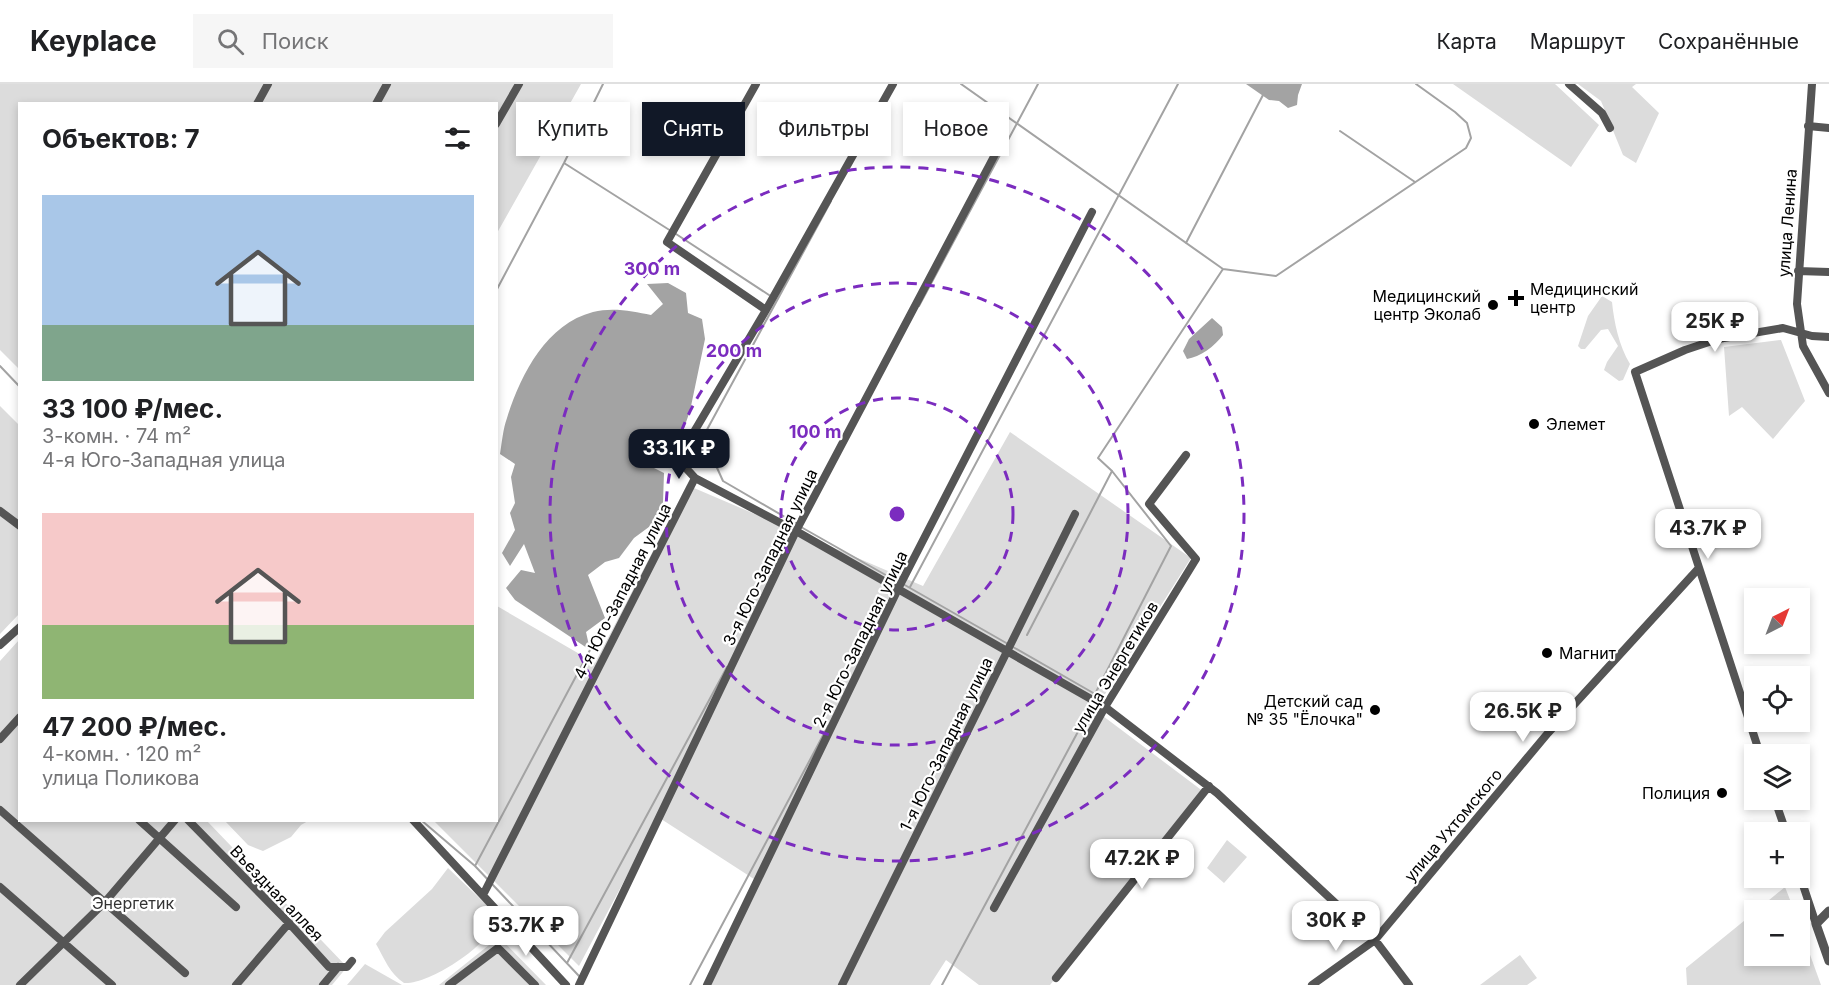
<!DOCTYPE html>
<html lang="ru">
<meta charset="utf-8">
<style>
:root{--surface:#fff;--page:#f6f6f6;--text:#202124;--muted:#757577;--line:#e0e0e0;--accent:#111827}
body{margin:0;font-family:Inter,sans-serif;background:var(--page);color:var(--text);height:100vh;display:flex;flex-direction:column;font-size:22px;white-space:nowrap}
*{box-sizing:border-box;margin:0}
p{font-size:20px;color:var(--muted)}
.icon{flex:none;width:33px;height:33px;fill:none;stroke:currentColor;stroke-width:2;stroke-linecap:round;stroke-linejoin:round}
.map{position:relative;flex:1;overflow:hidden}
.panel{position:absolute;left:18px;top:18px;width:480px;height:720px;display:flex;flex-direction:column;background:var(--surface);border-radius:0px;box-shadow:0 3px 9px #0003}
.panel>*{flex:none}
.guide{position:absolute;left:516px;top:18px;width:570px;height:54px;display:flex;gap:12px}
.needle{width:39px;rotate:42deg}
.fabs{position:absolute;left:1744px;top:504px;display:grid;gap:12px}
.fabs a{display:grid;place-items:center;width:66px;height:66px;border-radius:0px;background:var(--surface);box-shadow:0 3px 9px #0003;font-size:30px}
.price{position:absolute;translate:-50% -51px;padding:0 14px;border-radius:12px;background:#fff;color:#222;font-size:20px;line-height:39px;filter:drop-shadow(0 2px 3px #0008)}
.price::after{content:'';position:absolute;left:50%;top:36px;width:18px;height:14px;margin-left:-9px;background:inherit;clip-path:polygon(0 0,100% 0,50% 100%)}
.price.current{background:var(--accent);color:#fff}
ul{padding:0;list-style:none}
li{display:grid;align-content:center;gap:12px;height:318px;padding:0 24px}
li span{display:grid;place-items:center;height:186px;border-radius:0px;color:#555}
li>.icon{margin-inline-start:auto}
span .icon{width:108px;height:108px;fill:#fffc;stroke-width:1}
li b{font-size:26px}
h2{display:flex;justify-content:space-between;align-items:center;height:72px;padding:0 24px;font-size:26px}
.pill{padding:0 21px;border-radius:0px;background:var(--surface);box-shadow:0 3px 9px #0003;font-size:21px;line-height:54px}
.pill.current{background:var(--accent);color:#fff}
header{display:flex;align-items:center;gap:36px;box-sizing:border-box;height:84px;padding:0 30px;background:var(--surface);border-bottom:2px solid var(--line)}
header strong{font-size:28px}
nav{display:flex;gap:33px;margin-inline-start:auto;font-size:21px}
.search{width:420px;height:54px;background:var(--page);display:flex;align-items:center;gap:15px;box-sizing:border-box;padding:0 21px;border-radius:0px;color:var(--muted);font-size:22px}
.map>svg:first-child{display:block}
</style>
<header>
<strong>Keyplace</strong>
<div class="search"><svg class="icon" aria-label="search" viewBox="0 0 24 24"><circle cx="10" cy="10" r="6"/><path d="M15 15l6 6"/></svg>Поиск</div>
<nav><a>Карта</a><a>Маршрут</a><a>Сохранённые</a></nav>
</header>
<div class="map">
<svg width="1829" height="901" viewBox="0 0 1829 901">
<rect width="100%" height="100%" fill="#fff"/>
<!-- green -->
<path fill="#dcdcdc" d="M0,0H581L497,149L496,20H20L19,285L0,266Z
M1453,0H1555L1599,41L1571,83Z
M1578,0H1636L1632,3L1659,29L1636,79L1623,71L1601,17Z
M1602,212L1612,218C1614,238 1619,262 1630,280L1623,296L1619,297L1604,286L1607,278L1618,262L1608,245L1601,246L1585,265H1581L1578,262L1588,232Z
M1781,256L1805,317L1773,355L1742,323L1729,332L1724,263Z
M0,322L20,342L19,530L0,550Z
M1010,348L1191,474L1095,626L1204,708L1050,901H979L946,876L930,901H705L757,797L658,733L579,882L434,737L496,736L497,522L595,579L687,401L923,502Z
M19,556L20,736L207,737L347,883L332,901H0V577Z
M225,737H308L301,741L291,753L263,767L248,761Z
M1227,756L1247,773L1224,799L1207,784Z
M448,784L494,828C493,832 494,838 492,842C486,864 427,901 404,899C390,890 384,874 376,860L385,848L432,805Z
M1785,803L1794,826H1757Z
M1755,828V872H1800V843L1821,901H1687L1686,884Z
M499,853L546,901H439Z
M1520,871L1537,894L1527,901H1480Z
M365,880L402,901H347Z"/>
<!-- water -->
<path fill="#a3a3a3" d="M1246,0H1302L1298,11L1297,21L1288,24L1279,17L1269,16Z
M668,199L686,209L688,229L702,235L705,255L690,327L680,355L668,358L667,350L656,367L640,369L648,381L664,389L663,418L653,440L634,454L619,474L605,478L588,491L605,534L586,548L590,566L515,516L506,504L521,486L535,489L524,460L510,482L502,469L515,446L510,429L515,419L511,393L515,380L500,370C502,358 503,345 507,334C520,292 546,240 593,228C612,223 633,227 651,231L663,220L647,200Z
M1212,234L1222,243L1223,251C1215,262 1200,273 1187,275L1183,267L1189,255Z"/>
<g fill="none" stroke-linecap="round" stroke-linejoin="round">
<!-- stream -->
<path stroke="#a3a3a3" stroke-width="2" d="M961,0L1223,185L1276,192L1466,64L1471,54L1467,39L1455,28L1416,0
M1340,47L1415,98
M564,79L671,147
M676,150L769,211
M1186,159L1263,11
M496,207L564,79L603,0
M919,222L1038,0
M0,282L20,303
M797,440L723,397L703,353L831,117
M801,443L898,498
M903,500L1008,560
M910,503L1178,0
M1027,551L1112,387
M1013,563L1095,610L1171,462L1112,387L1098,374L1223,185
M945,682L961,652
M421,736L475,782L579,892
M475,782L590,566
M567,879L727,583
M690,901L828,642
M942,901L1088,629"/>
<!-- minor -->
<path stroke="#555" stroke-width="8" d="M756,0L667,158L766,226
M1569,0L1602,29L1610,44
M1812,0L1797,220L1803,262L1829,309
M257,20L268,0
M376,20L387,0
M496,40L519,0
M1808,42L1829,44
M1798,187L1829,188
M695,394L796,447L1105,623L1217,709L1375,856L1409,901
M0,427L20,442
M0,561L20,543
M0,655L20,633
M1760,670L1635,288L1685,266L1718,255L1783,244L1812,252L1829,253
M1775,716L1786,748
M0,726L185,889
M139,736L236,823
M188,736L289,839L329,883H347L352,877
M413,736L566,901
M1800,792L1816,840
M0,803L112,901
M483,811L695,394L684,382L688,358L766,226L893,0
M994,824L1105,623L1196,475L1149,420L1186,371
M1056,894L1209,702
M20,901L105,818L175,736
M236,901L289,839
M323,901L338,883
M449,901L498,864L535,901
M579,901L796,447L999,63
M707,901L898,505L1092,128
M842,901L1075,430
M1312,901L1375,856L1548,649L1698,485"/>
<!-- tertiary -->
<path stroke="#555" stroke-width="9" d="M1829,827L1816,840L1829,877"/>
</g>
<!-- distance rings -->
<g fill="none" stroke="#7b2cbf" stroke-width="3" stroke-dasharray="10 8">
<circle cx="897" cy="430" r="116"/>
<circle cx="897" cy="430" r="231"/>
<circle cx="897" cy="430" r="347"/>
</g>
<!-- markers -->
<g fill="#000" stroke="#fff" stroke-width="2">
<path d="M1513 205h6v6h6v6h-6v6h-6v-6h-6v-6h6z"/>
<circle cx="1493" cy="221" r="6"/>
<circle cx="1534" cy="340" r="6"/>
<circle cx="1547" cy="569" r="6"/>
<circle cx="1375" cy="626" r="6"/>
<circle cx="1722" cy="709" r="6"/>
</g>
<g text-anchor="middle" stroke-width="4.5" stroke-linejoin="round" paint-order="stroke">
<!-- street labels -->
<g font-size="16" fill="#000" stroke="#fff">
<text transform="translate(1787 139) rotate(-86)" y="6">улица Ленина</text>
<text transform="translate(770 473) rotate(-64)" y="6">3-я Юго-Западная улица</text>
<text transform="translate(622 507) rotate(-63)" y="6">4-я Юго-Западная улица</text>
<text transform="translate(860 555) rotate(-64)" y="6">2-я Юго-Западная улица</text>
<text transform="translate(1115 583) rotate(-59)" y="6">улица Энергетиков</text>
<text transform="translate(946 660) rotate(-64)" y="6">1-я Юго-Западная улица</text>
<text transform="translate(1453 741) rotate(-50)" y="6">улица Ухтомского</text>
<text transform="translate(277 809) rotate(46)" y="6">Въездная аллея</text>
</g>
<!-- poi labels -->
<g font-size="16" fill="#000" stroke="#fff" text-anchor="start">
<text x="1530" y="211">Медицинский<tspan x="1530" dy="18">центр</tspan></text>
<text x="1481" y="218" text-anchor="end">Медицинский<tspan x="1481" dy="18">центр Эколаб</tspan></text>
<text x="1546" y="346">Элемет</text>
<text x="1559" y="575">Магнит</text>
<text x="1363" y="623" text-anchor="end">Детский сад<tspan x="1363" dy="18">№ 35 "Ёлочка"</tspan></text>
<text x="1710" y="715" text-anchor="end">Полиция</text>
</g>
<!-- park labels -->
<g font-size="16" fill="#333" stroke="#fff">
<text x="133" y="825">Энергетик</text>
</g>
</g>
<circle cx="897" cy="430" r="9" fill="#7b2cbf" stroke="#fff" stroke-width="3"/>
<g font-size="18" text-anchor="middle" font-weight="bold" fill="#7b2cbf" stroke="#fff" stroke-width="4.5" stroke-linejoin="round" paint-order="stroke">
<text x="652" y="191">300 m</text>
<text x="734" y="273">200 m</text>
<text x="815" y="354">100 m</text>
</g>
</svg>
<div class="fabs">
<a><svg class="needle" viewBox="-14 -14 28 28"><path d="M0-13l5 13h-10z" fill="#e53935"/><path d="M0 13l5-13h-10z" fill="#757577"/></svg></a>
<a><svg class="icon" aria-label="locate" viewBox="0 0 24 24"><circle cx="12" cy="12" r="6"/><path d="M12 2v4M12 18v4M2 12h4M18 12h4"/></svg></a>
<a><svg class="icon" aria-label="layers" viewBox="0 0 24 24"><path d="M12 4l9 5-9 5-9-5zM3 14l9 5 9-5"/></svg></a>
<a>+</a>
<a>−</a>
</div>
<b class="price" style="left:1715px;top:269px">25K ₽</b>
<b class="price current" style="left:679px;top:396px">33.1K ₽</b>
<b class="price" style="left:1708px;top:476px">43.7K ₽</b>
<b class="price" style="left:1523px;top:659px">26.5K ₽</b>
<b class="price" style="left:1142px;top:806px">47.2K ₽</b>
<b class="price" style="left:1336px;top:868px">30K ₽</b>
<b class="price" style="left:526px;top:873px">53.7K ₽</b>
<div class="guide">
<a class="pill">Купить</a>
<a class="pill current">Снять</a>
<a class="pill">Фильтры</a>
<a class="pill">Новое</a>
</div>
<section class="panel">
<h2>Объектов: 7<svg class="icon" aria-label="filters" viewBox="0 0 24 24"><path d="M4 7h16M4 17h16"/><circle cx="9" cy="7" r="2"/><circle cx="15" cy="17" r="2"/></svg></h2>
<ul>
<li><span style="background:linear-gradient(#a9c7e8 70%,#7fa58c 0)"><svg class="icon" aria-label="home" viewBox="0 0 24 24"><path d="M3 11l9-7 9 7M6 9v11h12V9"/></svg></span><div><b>33 100 ₽/мес.</b><p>3-комн. · 74 m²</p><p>4-я Юго-Западная улица</p></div></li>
<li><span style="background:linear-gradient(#f6c9c9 60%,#8fb573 0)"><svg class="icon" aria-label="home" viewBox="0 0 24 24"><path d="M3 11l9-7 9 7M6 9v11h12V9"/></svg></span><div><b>47 200 ₽/мес.</b><p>4-комн. · 120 m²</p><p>улица Поликова</p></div></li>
</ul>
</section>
</div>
